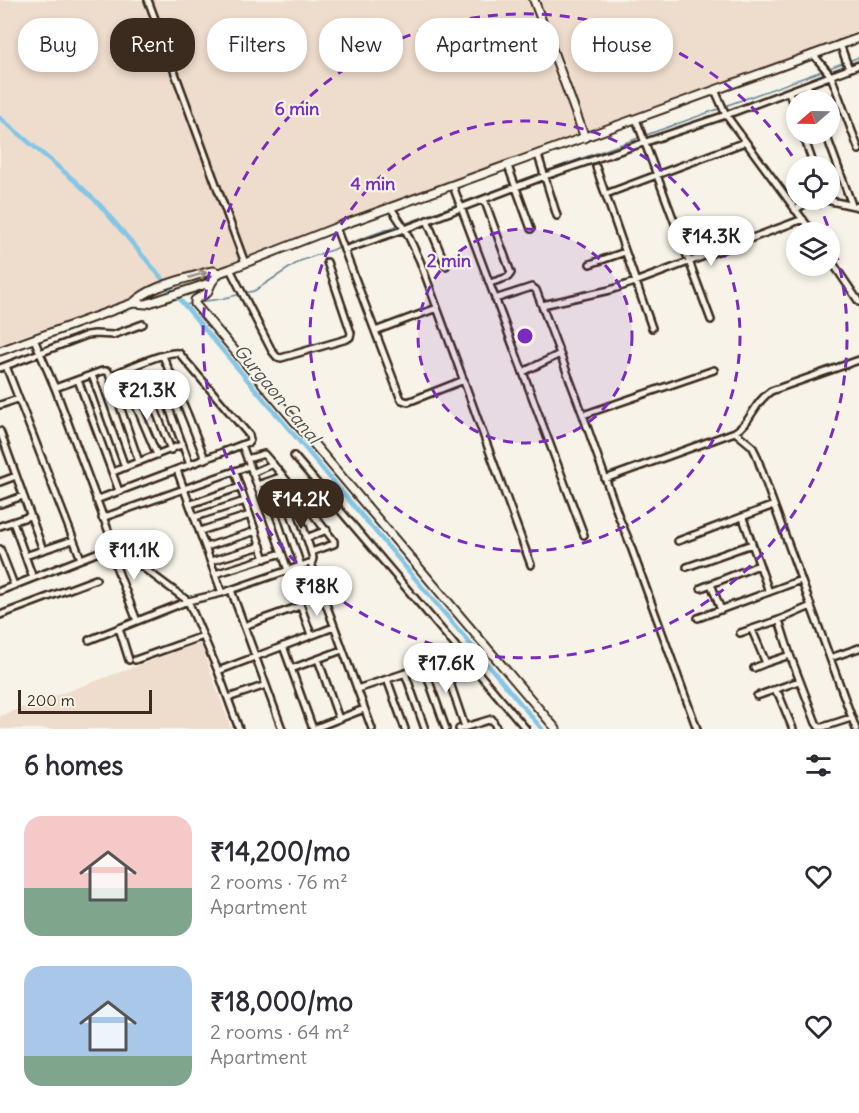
<!DOCTYPE html>
<meta charset="utf-8">
<style>
:root{--surface:#fff;--page:#f2f2f3;--text:#2b2b33;--muted:#7c7c81;--accent:#3b2a1e}
body{margin:0;font-family:Delius,sans-serif;background:var(--page);color:var(--text);height:100vh;display:flex;flex-direction:column;font-size:22px;white-space:nowrap}
*{box-sizing:border-box;margin:0}
p{font-size:20px;color:var(--muted)}
.icon{flex:none;width:33px;height:33px;fill:none;stroke:currentColor;stroke-width:2;stroke-linecap:round;stroke-linejoin:round}
.map{position:relative;height:729px;overflow:hidden}
.panel{display:flex;flex-direction:column;background:var(--surface);flex:1}
.panel>*{flex:none}
.hud{position:absolute;left:18px;top:18px;width:824px;height:54px;display:flex;gap:12px}
.needle{width:39px;rotate:250deg}
.tools{position:absolute;left:786px;top:90px;display:grid;gap:12px}
.tools a{display:grid;place-items:center;width:54px;height:54px;border-radius:50%;background:var(--surface);box-shadow:0 3px 9px #0003;font-size:30px}
.scale{position:absolute;left:18px;bottom:15px;width:134px;box-sizing:border-box;padding-left:6px;border:3px solid #3b2a1e;border-top:0;font-size:16px;line-height:21px;white-space:nowrap;color:#3b2a1e;-webkit-text-stroke:4px #f7f3e8;paint-order:stroke}
.price{position:absolute;translate:-50% -51px;padding:0 14px;border-radius:21px;background:#fff;color:#222;font-size:20px;line-height:39px;filter:drop-shadow(0 2px 3px #0008)}
.price::after{content:'';position:absolute;left:50%;top:36px;width:18px;height:14px;margin-left:-9px;background:inherit;clip-path:polygon(0 0,100% 0,50% 100%)}
.price.on{background:var(--accent);color:#fff}
ul{padding:0;list-style:none}
li{display:flex;align-items:center;gap:18px;height:150px;padding:0 24px}
li span{display:grid;place-items:center;flex:none;width:168px;height:120px;border-radius:18px;color:#555}
li>.icon{margin-inline-start:auto}
span .icon{width:72px;height:72px;fill:#fffc;stroke-width:1}
li b{font-size:26px}
h2{display:flex;justify-content:space-between;align-items:center;height:72px;padding:0 24px;font-size:26px}
.pill{padding:0 21px;border-radius:24px;background:var(--surface);box-shadow:0 3px 9px #0003;font-size:21px;line-height:54px}
.pill.on{background:var(--accent);color:#fff}
.map>svg:first-child{display:block}
</style>
<div class="map">
<svg width="859" height="729" viewBox="0 0 859 729">
<rect width="100%" height="100%" fill="#f7f3e8"/>
<filter id="ink" filterUnits="userSpaceOnUse"><feTurbulence type="fractalNoise" baseFrequency=".0167" numOctaves="2"/><feDisplacementMap in="SourceGraphic" scale="12" xChannelSelector="R" yChannelSelector="G"/><feConvolveMatrix kernelMatrix="1 2 1 2 8 2 1 2 1" color-interpolation-filters="sRGB"/></filter>
<g filter="url(#ink)">
<!-- built -->
<path fill="#eedccc" d="M0,0H859V32L208,271L0,344Z
M200,643L231,729H0V716Z"/>
<g fill="none" stroke-linecap="round" stroke-linejoin="round">
<!-- stream -->
<path stroke="#678896" stroke-width="1.5" d="M849,61L859,57
M827,69L845,62
M725,106L822,71
M646,135L721,108
M516,182L641,137
M463,202L512,184
M404,224L458,204
M344,245L399,225
M245,293L254,291L300,261L340,247
M198,302L221,299L241,294
M186,305L193,303"/>
<!-- canal -->
<path stroke="#85c6e6" stroke-width="4.5" d="M0,118L75,181L100,205L542,729"/>
<!-- street casing -->
<g stroke="#3b2a1e" stroke-width="10">
<path id="street" d="M148,0L245,263
M840,44L849,69
M813,54L831,76L859,150
M807,85L813,100
M715,90L726,115L812,232
M789,92L796,115
M636,119L711,320
M803,134L814,166
M826,134L852,205
M538,155L557,216
M508,166L531,229
M596,167L652,328
M453,186L584,535
M606,194L745,142
M484,199L511,273L508,277L490,283
M826,200L859,207
M391,208L405,229L420,261L531,565
M795,210L811,200
M427,220L446,266
M336,228L400,397L402,400L408,402L464,380
M344,250L405,229L545,176L726,115L859,65
M830,259L859,302
M590,264L625,252
M230,269L272,351L277,357L281,358L347,339L350,337L351,333L327,262
M495,299L532,287L536,290L583,415L620,520L627,536L697,729
M542,305L610,290L635,282L803,219
M375,331L437,308
M34,339L55,388L114,546L188,601L218,671L239,729
M163,356L189,418L205,459
M6,366L81,559
M0,368L87,335L95,334L113,335L143,324
M523,372L560,354
M92,375L125,467
M158,378L190,465
M78,380L119,491
M145,383L171,450
M55,388L102,371H108L139,462
M129,389L157,455
M116,393L171,373
M0,405L18,399
M583,415L714,370
M0,431L43,550
M735,432L752,446L756,454L771,497L856,729
M242,445L268,514L311,635
M294,456L526,729
M247,459L264,454L283,476
M177,470L222,593
M113,472L181,445
M235,472L265,559
M252,473L273,464
M605,479L735,432C751,423 754,402 771,391L859,360
M0,482L16,476
M257,485L283,476L303,501L268,514
M96,500L231,449L249,442L250,440L249,435L179,353C167,350 124,370 110,376
M263,500L293,489
M303,501L334,541V544L311,552
M0,504L23,496
M191,504L240,487
M282,510L301,566
M195,517L245,501
M102,518L249,466
M743,518L769,592
M13,522L33,578
M0,526L30,516
M200,531L250,515
M306,538L327,530
M678,541L774,505
M206,547L256,531
M109,548L137,621
M0,549L14,585
M25,556L73,540
M211,561L261,546
M311,563L372,729
M687,567L752,544
M215,574L282,553
M711,584L721,610
M701,588L759,565
M231,590L282,729
M0,591L114,546
M0,615L96,579
M698,618L801,580
M779,620L790,655L816,723L819,727H823L851,718
M244,626L300,606
M119,628L129,660
M752,630L766,663
M740,633L779,620L811,606
M89,640L188,601L222,593L312,562L313,558L296,504
M283,646L313,729L364,709
M830,658L859,648
M318,659L339,719
M135,660L203,636
M424,667L446,729
M754,668L766,663L790,655
M291,669L342,650
M218,671L334,627
M405,673L425,729
M387,679L405,729
M357,689L424,667L443,662L465,727
M773,690L779,695L793,729
M757,696L799,681
M228,698L266,685
M459,729L492,719L497,729"/>
</g>
<!-- secondary casing -->
<g stroke="#3b2a1e" stroke-width="11">
<path id="secondary" d="M534,0L585,138
M212,282L207,293L195,300V304L556,729
M133,303C152,285 183,280 207,272L214,271L219,273L230,269L342,225L859,38
M0,351L133,303L146,304L212,282L219,273"/>
</g>
<!-- street -->
<use href="#street" stroke="#f7f3e8" stroke-width="5"/>
<!-- secondary -->
<use href="#secondary" stroke="#f7f3e8" stroke-width="7"/>
</g>
<!-- one-way arrows -->
<defs><path id="oneway-shaft" d="M-6 0H5M1.5-3L5.5 0L1.5 3" fill="none" stroke-width="1.6" stroke-linecap="round" stroke-linejoin="round" transform="scale(1.5)"/></defs>
<use stroke="#998e83" href="#oneway-shaft" transform="translate(198 275) rotate(-16)"/>
</g>
<!-- distance rings -->
<circle cx="525" cy="336" r="107" fill="#7b2cbf" fill-opacity=".12"/>
<g fill="none" stroke="#7b2cbf" stroke-width="3" stroke-dasharray="10 8">
<circle cx="525" cy="336" r="107"/>
<circle cx="525" cy="336" r="215"/>
<path d="M817 200A322 322 0 1 1 798 165"/>
</g>
<g text-anchor="middle" stroke-width="4.5" stroke-linejoin="round" paint-order="stroke">
<!-- water labels -->
<g font-size="18" font-style="italic" fill="#4e5150" stroke="#f7f3e8">
<text transform="translate(277 394) rotate(50)" y="6">Gurgaon Canal</text>
</g>
</g>
<circle cx="525" cy="336" r="9" fill="#7b2cbf" stroke="#f7f3e8" stroke-width="3"/>
<g font-size="18" text-anchor="middle" font-weight="bold" fill="#7b2cbf" stroke="#f7f3e8" stroke-width="4.5" stroke-linejoin="round" paint-order="stroke">
<text x="297" y="115">6 min</text>
<text x="373" y="190">4 min</text>
<text x="449" y="267">2 min</text>
</g>
</svg>
<div class="tools">
<a><svg class="needle" viewBox="-14 -14 28 28"><path d="M0-13l5 13h-10z" fill="#e53935"/><path d="M0 13l5-13h-10z" fill="#7c7c81"/></svg></a>
<a><svg class="icon" aria-label="locate" viewBox="0 0 24 24"><circle cx="12" cy="12" r="6"/><path d="M12 2v4M12 18v4M2 12h4M18 12h4"/></svg></a>
<a><svg class="icon" aria-label="layers" viewBox="0 0 24 24"><path d="M12 4l9 5-9 5-9-5zM3 14l9 5 9-5"/></svg></a>
</div>
<div class="scale">200 m</div>
<b class="price" style="left:711px;top:267px">₹14.3K</b>
<b class="price" style="left:147px;top:421px">₹21.3K</b>
<b class="price on" style="left:301px;top:530px">₹14.2K</b>
<b class="price" style="left:134px;top:581px">₹11.1K</b>
<b class="price" style="left:317px;top:617px">₹18K</b>
<b class="price" style="left:446px;top:694px">₹17.6K</b>
<div class="hud">
<a class="pill">Buy</a>
<a class="pill on">Rent</a>
<a class="pill">Filters</a>
<a class="pill">New</a>
<a class="pill">Apartment</a>
<a class="pill">House</a>
</div>
</div>
<section class="panel">
<h2>6 homes<svg class="icon" aria-label="filters" viewBox="0 0 24 24"><path d="M4 7h16M4 17h16"/><circle cx="9" cy="7" r="2"/><circle cx="15" cy="17" r="2"/></svg></h2>
<ul>
<li><span style="background:linear-gradient(#f6c9c9 60%,#7fa58c 0)"><svg class="icon" aria-label="home" viewBox="0 0 24 24"><path d="M3 11l9-7 9 7M6 9v11h12V9"/></svg></span><div><b>₹14,200/mo</b><p>2 rooms · 76 m²</p><p>Apartment</p></div><svg class="icon" aria-label="heart" viewBox="0 0 24 24"><path d="M12 20l-8-8c-3-5 5-10 8-4 3-6 11-1 8 4z"/></svg></li>
<li><span style="background:linear-gradient(#a9c7e8 75%,#7fa58c 0)"><svg class="icon" aria-label="home" viewBox="0 0 24 24"><path d="M3 11l9-7 9 7M6 9v11h12V9"/></svg></span><div><b>₹18,000/mo</b><p>2 rooms · 64 m²</p><p>Apartment</p></div><svg class="icon" aria-label="heart" viewBox="0 0 24 24"><path d="M12 20l-8-8c-3-5 5-10 8-4 3-6 11-1 8 4z"/></svg></li>
</ul>
</section>
